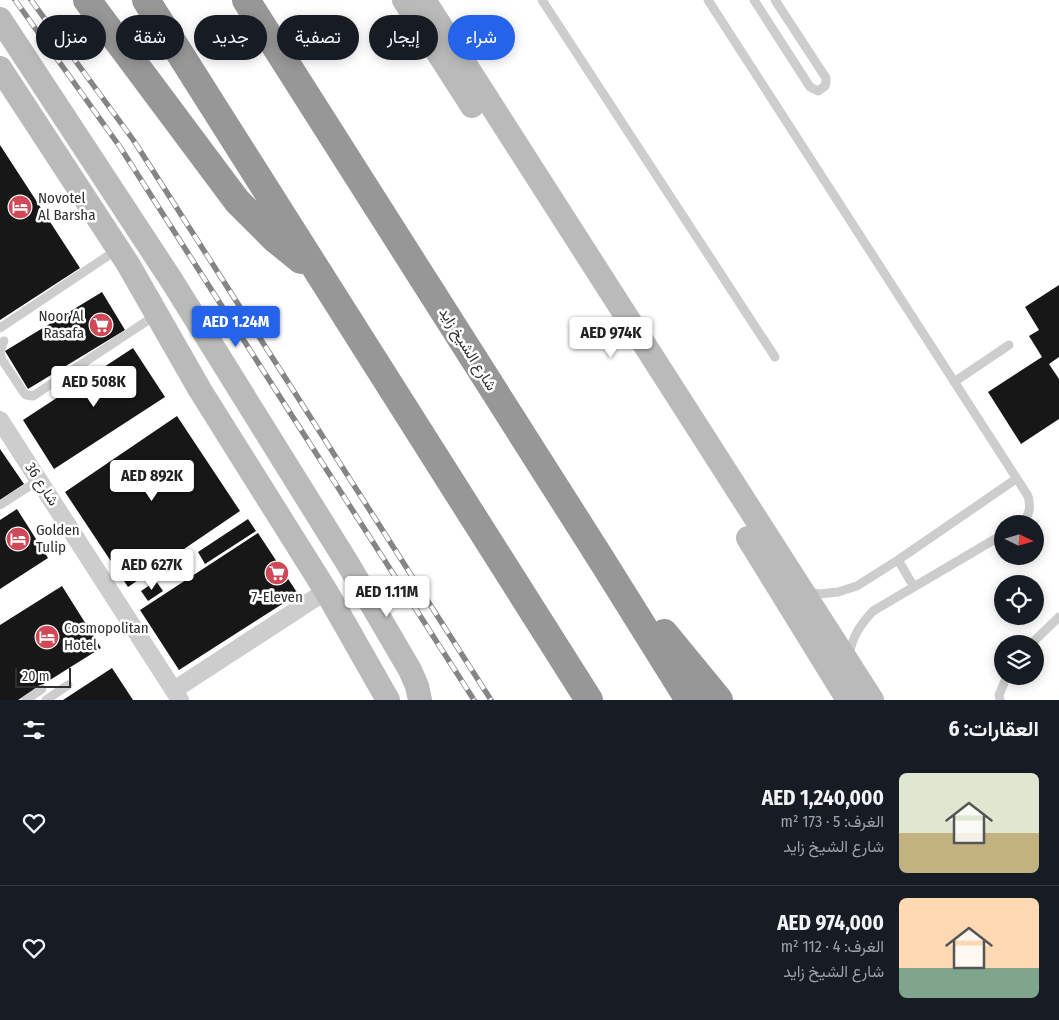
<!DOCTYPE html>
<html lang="ar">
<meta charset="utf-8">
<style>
:root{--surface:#171b24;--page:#20242c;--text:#f1f3f6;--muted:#9ea1a6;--line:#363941;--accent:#2563eb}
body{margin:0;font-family:"Fira Sans Condensed",Vazirmatn,sans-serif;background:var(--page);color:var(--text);direction:rtl;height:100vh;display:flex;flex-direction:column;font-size:19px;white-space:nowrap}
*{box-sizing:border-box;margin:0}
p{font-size:16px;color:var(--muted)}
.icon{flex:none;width:28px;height:28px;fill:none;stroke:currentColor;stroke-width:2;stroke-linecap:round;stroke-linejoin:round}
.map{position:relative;height:700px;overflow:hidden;direction:ltr}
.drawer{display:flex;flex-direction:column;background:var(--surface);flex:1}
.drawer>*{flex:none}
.hud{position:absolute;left:15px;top:15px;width:500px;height:45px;direction:rtl;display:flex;gap:10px}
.needle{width:32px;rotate:95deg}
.buttons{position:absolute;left:994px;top:515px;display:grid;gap:10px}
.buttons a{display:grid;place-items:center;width:50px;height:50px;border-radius:50%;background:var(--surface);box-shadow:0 2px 12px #0003;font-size:25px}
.scale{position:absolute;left:15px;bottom:12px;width:56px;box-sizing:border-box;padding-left:5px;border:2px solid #303030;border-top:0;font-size:14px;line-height:18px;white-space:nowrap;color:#303030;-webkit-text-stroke:4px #fff;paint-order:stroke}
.price{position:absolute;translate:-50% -42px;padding:0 11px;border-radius:5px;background:#fff;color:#222;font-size:16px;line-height:32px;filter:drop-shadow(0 1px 2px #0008)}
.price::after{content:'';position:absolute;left:50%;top:30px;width:15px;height:11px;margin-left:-8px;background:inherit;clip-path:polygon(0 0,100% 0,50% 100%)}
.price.on{background:var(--accent);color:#fff}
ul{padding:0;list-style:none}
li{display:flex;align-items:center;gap:15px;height:125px;padding:0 20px}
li+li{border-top:1px solid var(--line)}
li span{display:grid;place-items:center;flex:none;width:140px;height:100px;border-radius:8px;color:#555}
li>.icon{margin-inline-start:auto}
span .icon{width:60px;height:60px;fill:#fffc;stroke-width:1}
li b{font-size:21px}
h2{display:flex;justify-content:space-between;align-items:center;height:60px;padding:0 20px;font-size:21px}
.chip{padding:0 18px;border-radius:22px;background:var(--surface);box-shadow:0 2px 12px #0003;font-size:18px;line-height:45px}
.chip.on{background:var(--accent);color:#fff}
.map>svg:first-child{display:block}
</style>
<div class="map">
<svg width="1059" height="700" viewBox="0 0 1059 700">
<rect width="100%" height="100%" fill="#fff"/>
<!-- building -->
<path fill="#171717" d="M0,145L80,268L0,320Z
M1059,285V357L1049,364L1059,379V419L1021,444L988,392L1042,357L1029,336L1039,330L1025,307Z
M102,292L125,330L28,389L5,351Z
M133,348L165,397L54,469L23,420Z
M177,416L240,511L128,587L65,492Z
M0,449L24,484L0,500Z
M17,509L48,558L0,589V520Z
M248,519L256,531L205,564L198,552Z
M258,533L298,594L179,670L140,610Z
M156,581L163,591L148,601L141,591Z
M62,586L101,648L18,700H0V625Z
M112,668L133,700H63Z"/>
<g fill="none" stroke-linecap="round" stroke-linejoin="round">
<!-- lane -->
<path stroke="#cdcdcd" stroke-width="9" d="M542,0L775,357
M708,0L1028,496C1031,508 1030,515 1021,524
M754,0L810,87L818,91L825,86L826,82V78L775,0
M0,328L118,249
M4,341L0,351L1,358L24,393L26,395L33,396L156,315
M954,382L1009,345
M0,505L39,480
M898,560L914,587
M808,592L819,594L838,592L857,586L898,560L1016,479
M1031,644L1059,617
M849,656C852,637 860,625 873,611L1002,535
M26,700L42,689
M46,700L68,685
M1000,700L999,695L1007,676"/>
<!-- street -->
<path stroke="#cdcdcd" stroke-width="18" d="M0,420L180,700
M174,690L326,591"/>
<!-- secondary -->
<path stroke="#bababa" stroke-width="24" d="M404,0L472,106
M424,0L872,700
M0,19L172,281L348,564L410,670L417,686L420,700
M0,68L128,264L200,390L326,591L388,700
M748,538L848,700"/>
<!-- highway -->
<path stroke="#979797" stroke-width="28" d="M87,0L237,201L275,239L301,260
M146,0L589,700
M246,0L601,559L689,700
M664,633L719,700"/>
<!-- rail casing -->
<g stroke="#858585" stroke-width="5.5">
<path id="rail" d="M15,0L120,147L474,700
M31,0L134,141L491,700"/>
</g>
<!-- rail -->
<use href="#rail" stroke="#fff" stroke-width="4" stroke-dasharray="11" stroke-linecap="butt"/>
</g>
<!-- icons -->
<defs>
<g id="hotel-disc" transform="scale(1.25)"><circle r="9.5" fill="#cf4a56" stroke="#fff"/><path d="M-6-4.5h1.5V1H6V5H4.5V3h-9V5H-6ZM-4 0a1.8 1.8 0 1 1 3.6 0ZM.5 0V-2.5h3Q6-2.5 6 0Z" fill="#fff"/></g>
<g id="supermarket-disc" transform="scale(1.25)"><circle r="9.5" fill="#cf4a56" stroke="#fff"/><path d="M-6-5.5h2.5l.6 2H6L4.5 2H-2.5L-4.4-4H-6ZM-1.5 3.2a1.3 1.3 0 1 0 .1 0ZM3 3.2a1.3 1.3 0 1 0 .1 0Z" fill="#fff"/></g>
</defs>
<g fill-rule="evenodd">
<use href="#hotel-disc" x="20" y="207"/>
<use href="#supermarket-disc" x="101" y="325"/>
<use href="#hotel-disc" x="18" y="539"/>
<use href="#supermarket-disc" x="277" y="573"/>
<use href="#hotel-disc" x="47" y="637"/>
</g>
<g text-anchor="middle" stroke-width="5" stroke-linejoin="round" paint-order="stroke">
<!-- poi labels -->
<g font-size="15" fill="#303030" stroke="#fff" text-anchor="start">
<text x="38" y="203">Novotel<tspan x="38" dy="17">Al Barsha</tspan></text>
<text x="84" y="321" text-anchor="end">Noor Al<tspan x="84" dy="17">Rasafa</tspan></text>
<text x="36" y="535">Golden<tspan x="36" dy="17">Tulip</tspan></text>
<text x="277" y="602" text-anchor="middle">7-Eleven</text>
<text x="64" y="633">Cosmopolitan<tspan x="64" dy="17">Hotel</tspan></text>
</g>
<!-- street labels -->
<g font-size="15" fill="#303030" stroke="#fff">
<text transform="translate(468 349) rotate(58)" y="5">شارع الشيخ زايد</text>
<text transform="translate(42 484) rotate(57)" y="5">شارع 36</text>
</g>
</g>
</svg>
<div class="buttons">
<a><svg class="needle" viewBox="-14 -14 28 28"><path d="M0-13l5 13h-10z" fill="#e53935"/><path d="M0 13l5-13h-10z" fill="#9ea1a6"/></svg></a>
<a><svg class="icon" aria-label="locate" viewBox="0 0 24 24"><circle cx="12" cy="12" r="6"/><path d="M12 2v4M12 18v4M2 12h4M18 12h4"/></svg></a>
<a><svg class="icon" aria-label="layers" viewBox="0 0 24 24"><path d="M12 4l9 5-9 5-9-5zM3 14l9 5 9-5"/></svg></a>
</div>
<div class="scale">20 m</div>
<b class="price on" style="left:236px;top:348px">AED 1.24M</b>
<b class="price" style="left:611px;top:359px">AED 974K</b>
<b class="price" style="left:94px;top:408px">AED 508K</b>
<b class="price" style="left:152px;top:502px">AED 892K</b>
<b class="price" style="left:152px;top:591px">AED 627K</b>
<b class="price" style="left:387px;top:618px">AED 1.11M</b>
<div class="hud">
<a class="chip on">شراء</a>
<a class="chip">إيجار</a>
<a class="chip">تصفية</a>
<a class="chip">جديد</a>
<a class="chip">شقة</a>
<a class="chip">منزل</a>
</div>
</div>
<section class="drawer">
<h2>العقارات: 6<svg class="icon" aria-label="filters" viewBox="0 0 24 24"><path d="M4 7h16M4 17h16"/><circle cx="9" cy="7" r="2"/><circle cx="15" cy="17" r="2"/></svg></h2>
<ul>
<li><span style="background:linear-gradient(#dfe7d0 60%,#c2b280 0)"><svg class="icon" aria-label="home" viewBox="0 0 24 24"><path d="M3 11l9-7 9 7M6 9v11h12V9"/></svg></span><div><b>AED 1,240,000</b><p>الغرف: 5 · 173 m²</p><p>شارع الشيخ زايد</p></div><svg class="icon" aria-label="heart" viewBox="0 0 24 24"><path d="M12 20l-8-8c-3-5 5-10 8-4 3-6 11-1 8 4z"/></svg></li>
<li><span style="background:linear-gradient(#ffd9b3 70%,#7fa58c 0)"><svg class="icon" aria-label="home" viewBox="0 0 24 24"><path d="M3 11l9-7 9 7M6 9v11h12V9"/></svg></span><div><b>AED 974,000</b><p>الغرف: 4 · 112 m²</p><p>شارع الشيخ زايد</p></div><svg class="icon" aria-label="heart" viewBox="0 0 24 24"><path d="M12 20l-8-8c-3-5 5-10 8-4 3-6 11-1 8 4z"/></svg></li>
</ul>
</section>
